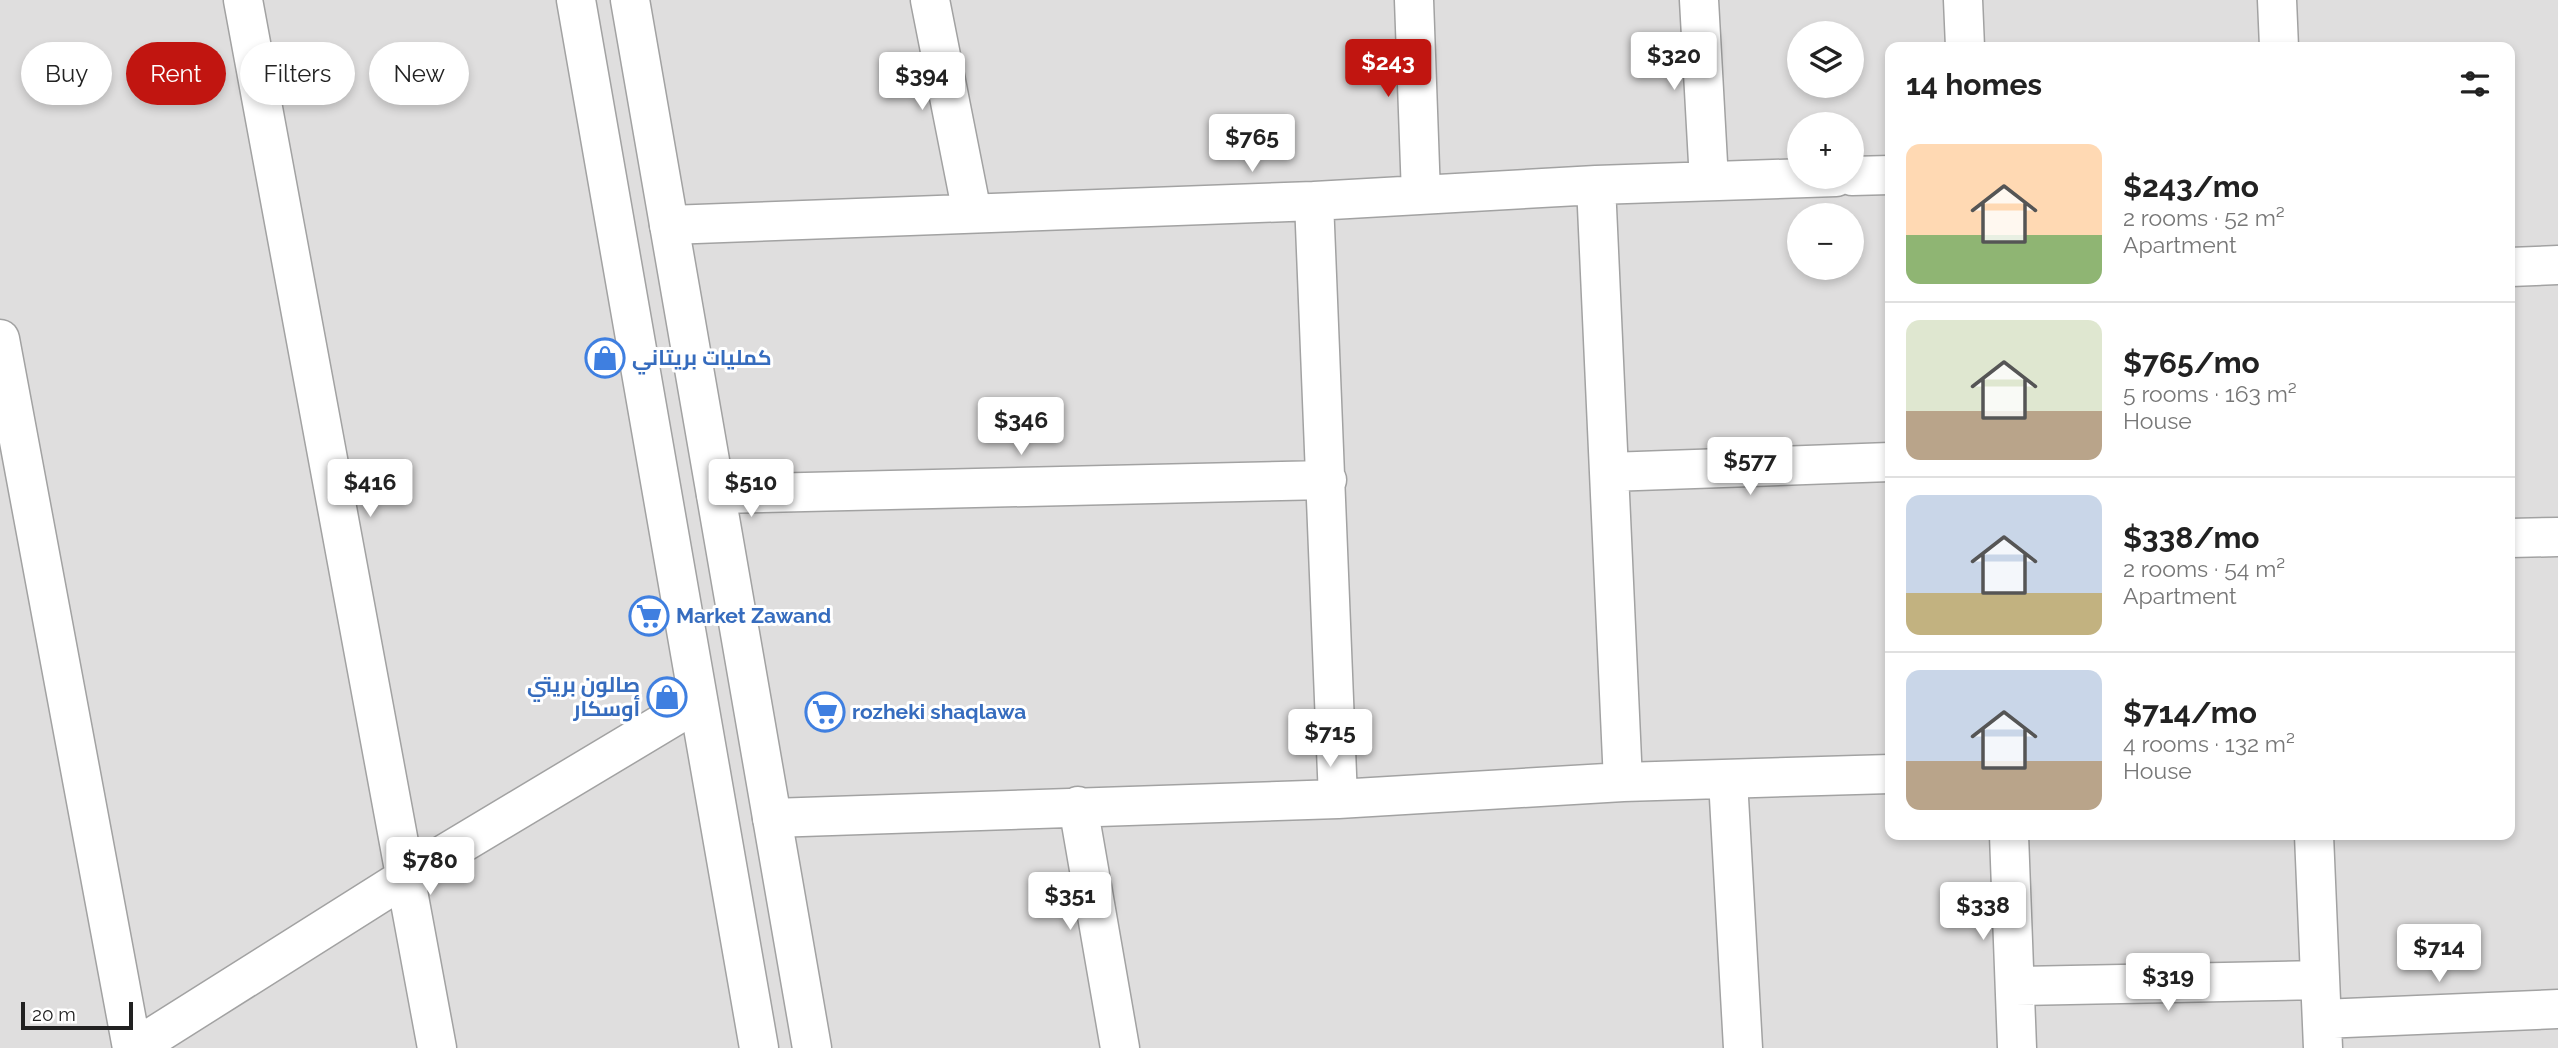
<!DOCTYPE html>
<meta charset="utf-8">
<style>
:root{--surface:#fff;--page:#f6f6f6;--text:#222;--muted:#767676;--line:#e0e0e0;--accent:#c11510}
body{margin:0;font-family:Raleway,Cairo,sans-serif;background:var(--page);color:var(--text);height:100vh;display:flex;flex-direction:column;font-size:26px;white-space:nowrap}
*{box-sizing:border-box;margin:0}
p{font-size:23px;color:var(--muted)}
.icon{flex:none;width:38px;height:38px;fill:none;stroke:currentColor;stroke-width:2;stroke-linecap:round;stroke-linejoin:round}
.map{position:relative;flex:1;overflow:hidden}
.drawer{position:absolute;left:1885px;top:42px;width:630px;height:798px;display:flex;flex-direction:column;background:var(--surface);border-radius:14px;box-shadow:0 4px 10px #0003}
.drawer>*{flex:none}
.banner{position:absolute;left:21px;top:42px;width:665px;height:63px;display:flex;gap:14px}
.buttons{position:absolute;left:1787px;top:21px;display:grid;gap:14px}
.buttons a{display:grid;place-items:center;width:77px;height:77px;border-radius:50%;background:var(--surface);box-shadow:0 4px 10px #0003;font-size:35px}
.scale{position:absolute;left:21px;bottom:18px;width:112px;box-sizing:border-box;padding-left:7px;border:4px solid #212121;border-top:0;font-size:19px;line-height:24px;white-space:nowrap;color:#212121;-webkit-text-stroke:5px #fff;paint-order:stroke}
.price{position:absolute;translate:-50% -60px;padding:0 16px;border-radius:7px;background:#fff;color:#222;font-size:23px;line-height:46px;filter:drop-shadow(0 2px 4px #0008)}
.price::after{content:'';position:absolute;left:50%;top:42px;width:21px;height:16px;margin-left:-10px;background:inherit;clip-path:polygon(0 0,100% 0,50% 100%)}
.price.on{background:var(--accent);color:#fff}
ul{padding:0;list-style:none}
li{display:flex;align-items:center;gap:21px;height:175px;padding:0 21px}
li+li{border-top:2px solid var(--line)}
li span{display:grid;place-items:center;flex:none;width:196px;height:140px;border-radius:14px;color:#555}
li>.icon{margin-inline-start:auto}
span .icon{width:84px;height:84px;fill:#fffc;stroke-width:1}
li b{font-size:30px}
h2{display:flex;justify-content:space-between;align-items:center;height:84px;padding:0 21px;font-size:30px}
.chip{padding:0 24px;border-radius:32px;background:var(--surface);box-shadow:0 4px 10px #0003;font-size:24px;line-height:63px}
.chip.on{background:var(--accent);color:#fff}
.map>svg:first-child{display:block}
</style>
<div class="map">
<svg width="2558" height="1048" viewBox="0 0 2558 1048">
<rect width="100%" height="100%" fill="#f0eee8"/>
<!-- residential -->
<path fill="#dfdede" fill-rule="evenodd" d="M0,0H2558V1048H0ZM1799,33H1852V86H1799ZM1890,47H2510V835H1890ZM1799,124H1852V177H1799ZM1799,215H1852V268H1799Z"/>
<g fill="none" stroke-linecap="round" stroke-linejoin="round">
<!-- minor casing -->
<g stroke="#a2a2a2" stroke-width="41">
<path id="minor" d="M243,0L437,1048
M930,0L972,213
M1414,0L1421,195
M1699,0L1709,181
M1963,0L1965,47
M2277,0L2279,47
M1852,176L1890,175
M1596,185L1623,782
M1314,201L1338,799
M669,225L1314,201L1596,185L1836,177
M2510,267L2558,265
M0,339L132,1048
M1609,472L1890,462
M716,494L1327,480
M2510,538L2558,537
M1728,780L1743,1048
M1078,806L1120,1048
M772,818L1338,799L1623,782L1890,774
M2009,835L2017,1048
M2314,835L2323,1048
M2015,986L2320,980
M2322,1019L2558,1009
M135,1048L406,877L698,702"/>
</g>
<!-- tertiary casing -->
<g stroke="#a2a2a2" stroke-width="41">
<path id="tertiary" d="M576,0L759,1048
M630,0L812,1048"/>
</g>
<!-- minor -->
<use href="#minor" stroke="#fff" stroke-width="38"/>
<!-- tertiary -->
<use href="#tertiary" stroke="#fff" stroke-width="38"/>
</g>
<!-- icons -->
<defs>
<g id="shop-ring" transform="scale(2.0125)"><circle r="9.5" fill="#fff" stroke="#3f7fe0" stroke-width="1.5"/><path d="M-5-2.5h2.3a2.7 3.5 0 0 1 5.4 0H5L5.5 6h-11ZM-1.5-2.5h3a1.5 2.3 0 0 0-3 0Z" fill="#3f7fe0"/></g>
<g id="supermarket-ring" transform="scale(2.0125)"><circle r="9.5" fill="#fff" stroke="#3f7fe0" stroke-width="1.5"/><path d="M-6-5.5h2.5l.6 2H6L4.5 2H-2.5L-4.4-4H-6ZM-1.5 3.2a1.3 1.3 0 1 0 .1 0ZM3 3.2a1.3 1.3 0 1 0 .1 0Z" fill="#3f7fe0"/></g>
</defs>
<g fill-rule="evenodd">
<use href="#shop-ring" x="605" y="358"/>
<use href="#supermarket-ring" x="649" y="616"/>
<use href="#shop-ring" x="667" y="697"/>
<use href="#supermarket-ring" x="825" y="712"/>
</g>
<g text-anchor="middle" stroke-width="6" stroke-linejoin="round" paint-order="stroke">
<!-- shop labels -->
<g font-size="21" font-weight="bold" fill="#366cbe" stroke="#fff" text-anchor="start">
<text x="632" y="365">كمليات بريتاني</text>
<text x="676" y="623">Market Zawand</text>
<text x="640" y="692" text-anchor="end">صالون بريتي<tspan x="640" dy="24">أوسكار</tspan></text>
<text x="852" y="719">rozheki shaqlawa</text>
</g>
</g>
</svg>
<div class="buttons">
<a><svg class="icon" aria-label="layers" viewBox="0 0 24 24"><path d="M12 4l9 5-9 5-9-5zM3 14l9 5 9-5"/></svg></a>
<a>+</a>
<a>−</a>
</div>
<div class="scale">20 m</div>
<b class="price" style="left:1674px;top:92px">$320</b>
<b class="price on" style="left:1388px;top:99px">$243</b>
<b class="price" style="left:922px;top:112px">$394</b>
<b class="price" style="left:1252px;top:174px">$765</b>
<b class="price" style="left:1021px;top:457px">$346</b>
<b class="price" style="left:1750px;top:497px">$577</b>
<b class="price" style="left:370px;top:519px">$416</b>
<b class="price" style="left:751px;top:519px">$510</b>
<b class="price" style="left:1330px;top:769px">$715</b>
<b class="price" style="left:430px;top:897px">$780</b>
<b class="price" style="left:1070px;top:932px">$351</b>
<b class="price" style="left:1983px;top:942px">$338</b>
<b class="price" style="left:2439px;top:984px">$714</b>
<b class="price" style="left:2168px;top:1013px">$319</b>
<div class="banner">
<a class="chip">Buy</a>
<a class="chip on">Rent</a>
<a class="chip">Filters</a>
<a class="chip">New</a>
</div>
<section class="drawer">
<h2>14 homes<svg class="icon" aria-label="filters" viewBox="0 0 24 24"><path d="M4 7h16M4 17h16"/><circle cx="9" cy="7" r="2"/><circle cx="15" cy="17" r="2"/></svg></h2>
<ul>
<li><span style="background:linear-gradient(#ffd9b3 65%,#8fb573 0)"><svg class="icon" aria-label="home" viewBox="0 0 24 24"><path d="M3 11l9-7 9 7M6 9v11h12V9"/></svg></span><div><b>$243/mo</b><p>2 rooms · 52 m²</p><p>Apartment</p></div></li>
<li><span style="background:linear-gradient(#dfe7d0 65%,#b9a48a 0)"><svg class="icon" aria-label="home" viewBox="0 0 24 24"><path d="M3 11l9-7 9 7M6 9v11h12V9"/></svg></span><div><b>$765/mo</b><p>5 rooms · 163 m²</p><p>House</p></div></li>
<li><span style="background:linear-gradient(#c9d6e8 70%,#c2b280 0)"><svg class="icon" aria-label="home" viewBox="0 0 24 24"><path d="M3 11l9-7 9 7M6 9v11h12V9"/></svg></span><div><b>$338/mo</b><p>2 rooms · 54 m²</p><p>Apartment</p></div></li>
<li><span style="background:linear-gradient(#c9d6e8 65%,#b9a48a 0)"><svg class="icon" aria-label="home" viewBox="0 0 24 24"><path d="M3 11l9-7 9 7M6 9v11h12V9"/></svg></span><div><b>$714/mo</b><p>4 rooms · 132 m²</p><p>House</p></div></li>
</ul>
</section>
</div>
